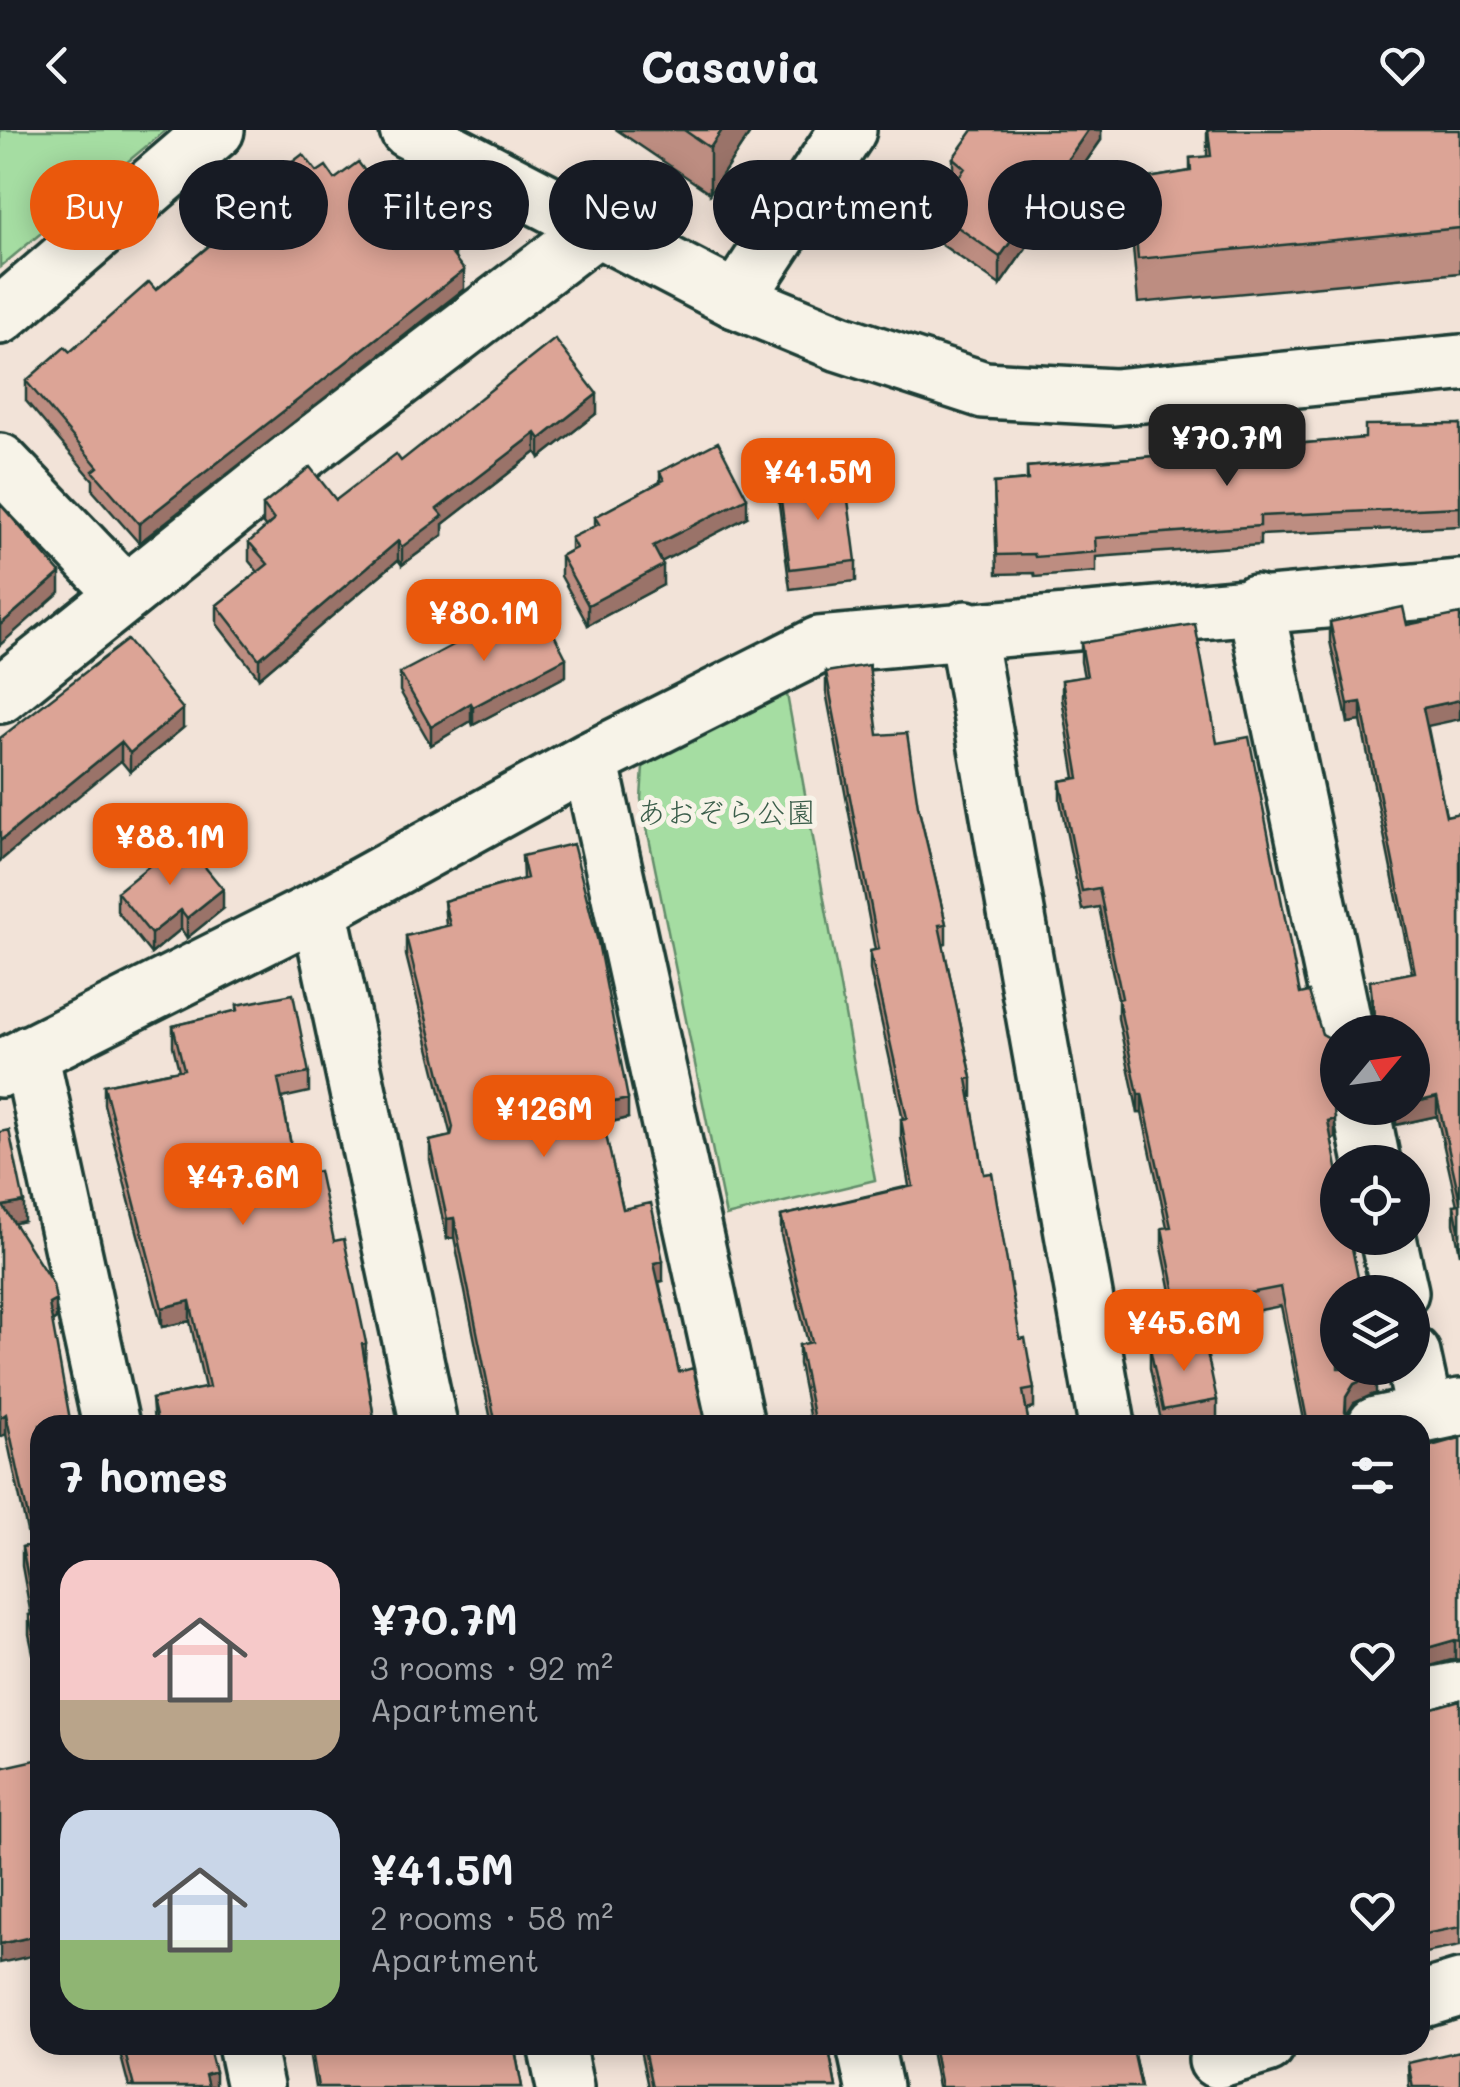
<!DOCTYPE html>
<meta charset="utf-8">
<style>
:root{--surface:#171b24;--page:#20242c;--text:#f1f3f6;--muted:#9ea1a6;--accent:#ea580c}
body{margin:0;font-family:Mali,"Klee One",sans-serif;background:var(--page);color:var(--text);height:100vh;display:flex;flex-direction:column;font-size:38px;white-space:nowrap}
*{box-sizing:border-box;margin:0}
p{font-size:32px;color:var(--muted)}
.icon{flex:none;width:55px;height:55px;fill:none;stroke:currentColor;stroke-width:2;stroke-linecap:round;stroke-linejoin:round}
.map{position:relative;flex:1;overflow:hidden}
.drawer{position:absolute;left:30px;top:1285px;width:1400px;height:640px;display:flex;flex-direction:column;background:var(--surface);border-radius:30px;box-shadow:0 5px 25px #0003}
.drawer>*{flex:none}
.top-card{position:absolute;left:30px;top:30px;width:1400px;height:90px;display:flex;gap:20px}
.needle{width:65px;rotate:61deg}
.fabs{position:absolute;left:1320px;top:885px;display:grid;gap:20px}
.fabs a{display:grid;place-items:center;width:110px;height:110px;border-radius:50%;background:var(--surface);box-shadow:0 5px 25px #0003;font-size:50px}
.price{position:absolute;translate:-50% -85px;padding:0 22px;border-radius:20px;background:var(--accent);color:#fff;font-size:32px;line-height:65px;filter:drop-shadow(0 2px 5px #0008)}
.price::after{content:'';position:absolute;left:50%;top:60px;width:30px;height:22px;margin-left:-15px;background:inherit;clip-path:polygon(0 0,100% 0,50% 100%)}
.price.on{background:#222;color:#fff}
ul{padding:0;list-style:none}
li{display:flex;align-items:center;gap:30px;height:250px;padding:0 30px}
li span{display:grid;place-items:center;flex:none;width:280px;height:200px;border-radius:30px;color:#555}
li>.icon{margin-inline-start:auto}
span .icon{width:120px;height:120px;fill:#fffc;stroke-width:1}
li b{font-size:42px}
h2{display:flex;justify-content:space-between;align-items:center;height:120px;padding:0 30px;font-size:42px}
.pill{padding:0 35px;border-radius:45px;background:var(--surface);box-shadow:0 5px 25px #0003;font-size:35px;line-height:90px}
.pill.on{background:var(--accent);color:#fff}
header{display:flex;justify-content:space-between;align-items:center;height:130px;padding:0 30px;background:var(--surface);font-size:45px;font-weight:700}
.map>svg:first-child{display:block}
</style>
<header><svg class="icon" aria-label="back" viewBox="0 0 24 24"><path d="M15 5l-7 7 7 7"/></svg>Casavia<svg class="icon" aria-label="heart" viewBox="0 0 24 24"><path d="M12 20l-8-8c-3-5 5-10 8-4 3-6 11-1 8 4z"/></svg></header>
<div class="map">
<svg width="1460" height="1957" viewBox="0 0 1460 1957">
<rect width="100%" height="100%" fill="#f2e3d8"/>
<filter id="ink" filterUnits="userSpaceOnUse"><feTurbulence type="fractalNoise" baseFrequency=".01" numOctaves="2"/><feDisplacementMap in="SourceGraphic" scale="20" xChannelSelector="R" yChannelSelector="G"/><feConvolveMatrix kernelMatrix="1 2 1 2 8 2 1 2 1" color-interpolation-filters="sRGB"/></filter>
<g filter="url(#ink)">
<!-- green -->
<path fill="#a5dda2" stroke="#628d6b" stroke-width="2.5" d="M0,0H166L0,137Z
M786,559L875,1050L726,1086L641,669L643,637Z"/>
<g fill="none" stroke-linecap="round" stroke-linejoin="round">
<!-- street casing -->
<g stroke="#1f3d34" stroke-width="62">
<path id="street" d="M736,170L848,0
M0,186L216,0
M0,332L125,463
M1255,473L1345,902
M966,499L1107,1295
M0,565L301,323L598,97
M590,630L736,1295
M319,779L429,1295
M30,923L111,1295
M0,939L319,779L590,630L819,515L1460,458
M1361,978L1372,1032
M1388,1108L1400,1162
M1412,1224L1425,1284
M1376,1295L1460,1277
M1420,1568L1460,1560
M1420,1870L1460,1858
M246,1915L255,1957
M556,1915L565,1957
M865,1915L874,1957
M1217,1930L1267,1915"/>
</g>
<!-- secondary casing -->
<g stroke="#1f3d34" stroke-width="62">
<path id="secondary" d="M408,0L736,170L840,213L984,260L1114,267L1460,233"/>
</g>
<!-- street -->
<use href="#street" stroke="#f7f3e8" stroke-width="55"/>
<!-- secondary -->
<use href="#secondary" stroke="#f7f3e8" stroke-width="55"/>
</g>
<!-- wall -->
<path fill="#bd8d81" stroke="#1f3d34" stroke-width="2.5" d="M617,0H752L710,63Z
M1101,0V10L1000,155L935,110V81L953,55V28Z
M1207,0H1460V143L1138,173L1131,95V51L1190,41V28L1207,27Z
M317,42L335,49L455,128L464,159L139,413L93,361V350L26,271V251L70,222L156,160L249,82V65Z
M597,283L540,328L536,322L443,394V405L402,435L398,430L259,548L217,494V475L258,442L249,431V412L266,398L263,394V375L336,370L401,331Z
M1460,294V396L1260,405V415L1096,427V442L1035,447L1034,443L997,444L994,353L1027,350V337L1365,308Z
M660,342L747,387L661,432L663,455L588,495L561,446V426L571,420V408L595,396V387L660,352Z
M779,355L856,431V451L790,459L779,374Z
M1330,492L1407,495L1446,686L1460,683V1124L1454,1094V1075H1457L1437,986L1396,995L1391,978H1412L1373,895L1370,851L1412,843L1361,591L1348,593L1330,511Z
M1081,513L1217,613L1300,864L1322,904L1338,913V960L1333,966L1335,1008L1331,1009L1376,1263L1354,1273L1347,1285L1352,1295H1305L1281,1176L1178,1196L1162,1117V1098L1167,1097L1142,983H1138L1118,888V869L1099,777L1082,780L1060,670V651L1075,648L1062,569V550L1084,547L1081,532Z
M826,542L878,605L918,676L946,794V813L943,814L972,948V967L970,968L984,1044L1020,1209L1034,1259V1278L1026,1280L1029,1295H811L799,1234V1215L808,1213L781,1105V1086L909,1056L901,1008V989H903L870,840V821L875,820L826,562Z
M400,543L566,546L473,595L471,591L431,615L400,561Z
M183,598L130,642L121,631L0,608Z
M522,726L628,988L603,994L623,1079L663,1151L659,1152L679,1242L706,1295H492L454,1107L447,1109L430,1030V1011L451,1006L406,825V806L446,796L444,771L523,749Z
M117,762L223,779L187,808L181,799L151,824L117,781Z
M237,875L309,943V962L282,968L297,1046L334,1111L366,1213L365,1232L375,1295H154L152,1269L205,1258L190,1191L162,1197L104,974V955L179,940L173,916V896L237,881Z
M0,1002L24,1091L14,1093L56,1189L52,1192L40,1295V1556L29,1504V1485H31L22,1436V1417L30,1415L6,1304Z
M1150,1218L1217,1270V1289L1188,1295H1162L1150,1238Z
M1460,1308V1530L1455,1529L1420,1539V1319Z
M1460,1570V1816L1420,1824V1579L1426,1580Z
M118,1915H208L215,1957H129Z
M308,1915H514L522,1957H315Z
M639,1915H828L836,1957H648Z
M930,1915H1138L1132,1916L1141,1957H938Z
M1408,1933L1460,1957H1409Z"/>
<!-- shaded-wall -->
<path fill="#9a7369" stroke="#1f3d34" stroke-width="2.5" d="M722,0H752L710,63V18Z
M1088,0H1101V10L1000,155V127Z
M455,111V131L447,118Z
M464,140V159L139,413V394Z
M597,264V283L540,328V309Z
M536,303V322L443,394V405L402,435V417L437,379Z
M747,368V387L653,436V416Z
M398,411V430L259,548V529Z
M663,435V455L588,495V475Z
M60,443V462L0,515V495Z
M566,528V546L473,595V577Z
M1460,570V589L1423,597V578Z
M1361,572V591L1348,593V574Z
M471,573V591L431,615V597Z
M183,579V598L130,642V623Z
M121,612V631L0,731V711Z
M223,759V779L187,808V788Z
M181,780V799L151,824V804Z
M1338,940V960L1331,969V950Z
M1138,964H1142V983H1138Z
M1437,967V986L1396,995V978H1412V973Z
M628,969V988L599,995V975Z
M1335,989V1008L1328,1010V991Z
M24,1072V1091L3,1096V1076Z
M454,1088V1107L447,1109V1089Z
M663,1131V1151L654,1152V1133Z
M56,1170V1189L49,1194V1174Z
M190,1171V1191L162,1197V1178Z
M1376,1244V1263L1354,1273L1346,1286V1267L1354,1254Z
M6,1284V1304L0,1307V1288Z
M1455,1510V1529L1420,1539V1520Z
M40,1805V1824L0,1833V1814Z
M215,1942V1957H205V1945Z"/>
<!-- building -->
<path fill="#dca496" stroke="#1f3d34" stroke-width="2.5" d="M684,0H722L710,18Z
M973,0H1088L1000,127L935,81L965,38L953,28Z
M1208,0H1460V98L1138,129L1131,51L1191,41L1190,28L1211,26Z
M303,24L317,42L326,36L335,49L358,32L408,97L428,81L455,111L447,118L464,140L139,394L93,341L98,337L26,251L65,217L70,222L149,152L156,160L257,76L249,65Z
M555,209L597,264L540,309L536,303L437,379L443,386L402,417L398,411L259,529L217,475L268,434L249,412L274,390L263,375L310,337L336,370L396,324L401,331Z
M1460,294V377L1260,386V396L1095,408L1096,422L1035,427L1034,424L997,425L994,353L1028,350L1027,337L1365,308V295Z
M718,312L747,368L653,416L663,435L588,475L561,426L576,418L571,408L599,394L595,387L664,350L660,342Z
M845,347L856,431L790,439L779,355Z
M0,374L60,443L0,495Z
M537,471L566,528L473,577L471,573L431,597L400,543Z
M1403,477L1407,495L1460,484V570L1423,578L1446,686L1460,683V1071L1437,967L1412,973V902H1368L1375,892L1370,851L1415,842L1361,572L1348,574L1330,492Z
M1195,494L1217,613L1249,607L1300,864L1309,862L1322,904L1338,913V940L1331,950L1335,989L1328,991L1338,1043V1108H1350L1361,1162H1338V1238H1375L1376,1244L1354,1254L1346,1267L1345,1282L1352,1295H1308L1281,1157L1178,1177L1162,1098L1171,1097L1142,964H1138L1118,869L1122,868L1099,758L1082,761L1060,651L1079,648L1062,550L1087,546L1081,513Z
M127,510L183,579L130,623L121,612L0,711V608Z
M869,535L878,605L907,603L918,676L946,794L939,795L972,948L967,949L984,1044L992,1043L1020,1209L1025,1208L1034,1259L1023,1261L1029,1295H815L799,1215L812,1212L781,1086L913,1056L901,989L907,988L870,821L879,819L826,542Z
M182,709L223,759L187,788L181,780L151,804L117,762Z
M573,714L598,812L628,969L599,975L623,1079L651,1073L663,1131L654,1133L679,1242L693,1238L706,1295H496L454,1088L447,1089L430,1011L451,1006L453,997L406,806L450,795L444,771L527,748L522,726Z
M293,864L309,943L278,949L297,1046L319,1041L334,1111L344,1109L366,1213L362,1214L375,1295H158L152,1269L209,1257L190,1171L162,1178L104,955L184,939L173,896L238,880L237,875Z
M9,1000L24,1072L3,1076L53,1154L56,1170L49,1174L71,1295H40V1536L29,1485L35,1484L22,1417L34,1415L6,1284L0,1288V1002Z
M1460,1074V1105L1454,1075Z
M1204,1208L1217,1270L1163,1280L1150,1218Z
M1460,1308V1511L1455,1510L1420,1520V1319Z
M1460,1570V1797L1420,1805V1579L1426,1580Z
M40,1629V1805L0,1814V1638Z
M123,1915H208L215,1942L205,1945L208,1957H134Z
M311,1915H514L522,1957H318Z
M643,1915H828L836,1957H652Z
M933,1915H1132L1141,1957H941Z
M1460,1921V1957H1413L1408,1933Z"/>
</g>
<g text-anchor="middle" stroke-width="10" stroke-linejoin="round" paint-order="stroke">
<!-- park labels -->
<g font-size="30" fill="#3a5d4a" stroke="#f7f3e8">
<text x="726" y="693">あおぞら公園</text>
</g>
</g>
</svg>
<div class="fabs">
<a><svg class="needle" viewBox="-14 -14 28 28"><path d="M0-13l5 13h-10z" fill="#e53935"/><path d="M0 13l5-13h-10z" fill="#9ea1a6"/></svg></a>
<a><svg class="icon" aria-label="locate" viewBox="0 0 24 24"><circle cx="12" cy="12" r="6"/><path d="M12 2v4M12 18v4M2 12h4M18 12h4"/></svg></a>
<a><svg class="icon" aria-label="layers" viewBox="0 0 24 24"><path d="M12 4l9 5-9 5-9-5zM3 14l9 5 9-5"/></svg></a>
</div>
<b class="price on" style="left:1227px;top:359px">¥70.7M</b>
<b class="price" style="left:818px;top:393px">¥41.5M</b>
<b class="price" style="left:484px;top:534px">¥80.1M</b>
<b class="price" style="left:170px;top:758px">¥88.1M</b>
<b class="price" style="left:544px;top:1030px">¥126M</b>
<b class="price" style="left:243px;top:1098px">¥47.6M</b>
<b class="price" style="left:1184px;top:1244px">¥45.6M</b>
<div class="top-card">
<a class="pill on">Buy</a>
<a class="pill">Rent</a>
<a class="pill">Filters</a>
<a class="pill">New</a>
<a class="pill">Apartment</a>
<a class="pill">House</a>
</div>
<section class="drawer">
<h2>7 homes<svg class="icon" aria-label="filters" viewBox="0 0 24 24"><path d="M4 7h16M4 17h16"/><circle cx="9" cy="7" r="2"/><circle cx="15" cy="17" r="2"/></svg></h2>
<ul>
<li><span style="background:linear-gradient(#f6c9c9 70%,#b9a48a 0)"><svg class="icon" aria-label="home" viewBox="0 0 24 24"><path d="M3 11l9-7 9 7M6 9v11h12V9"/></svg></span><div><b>¥70.7M</b><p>3 rooms · 92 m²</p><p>Apartment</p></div><svg class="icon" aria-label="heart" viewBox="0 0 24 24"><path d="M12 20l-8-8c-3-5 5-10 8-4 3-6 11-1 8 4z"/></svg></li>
<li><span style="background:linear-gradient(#c9d6e8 65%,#8fb573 0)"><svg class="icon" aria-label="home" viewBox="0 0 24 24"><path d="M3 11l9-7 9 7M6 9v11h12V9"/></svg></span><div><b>¥41.5M</b><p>2 rooms · 58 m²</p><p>Apartment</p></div><svg class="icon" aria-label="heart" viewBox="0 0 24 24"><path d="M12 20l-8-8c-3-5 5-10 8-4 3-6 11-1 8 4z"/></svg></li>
</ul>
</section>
</div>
